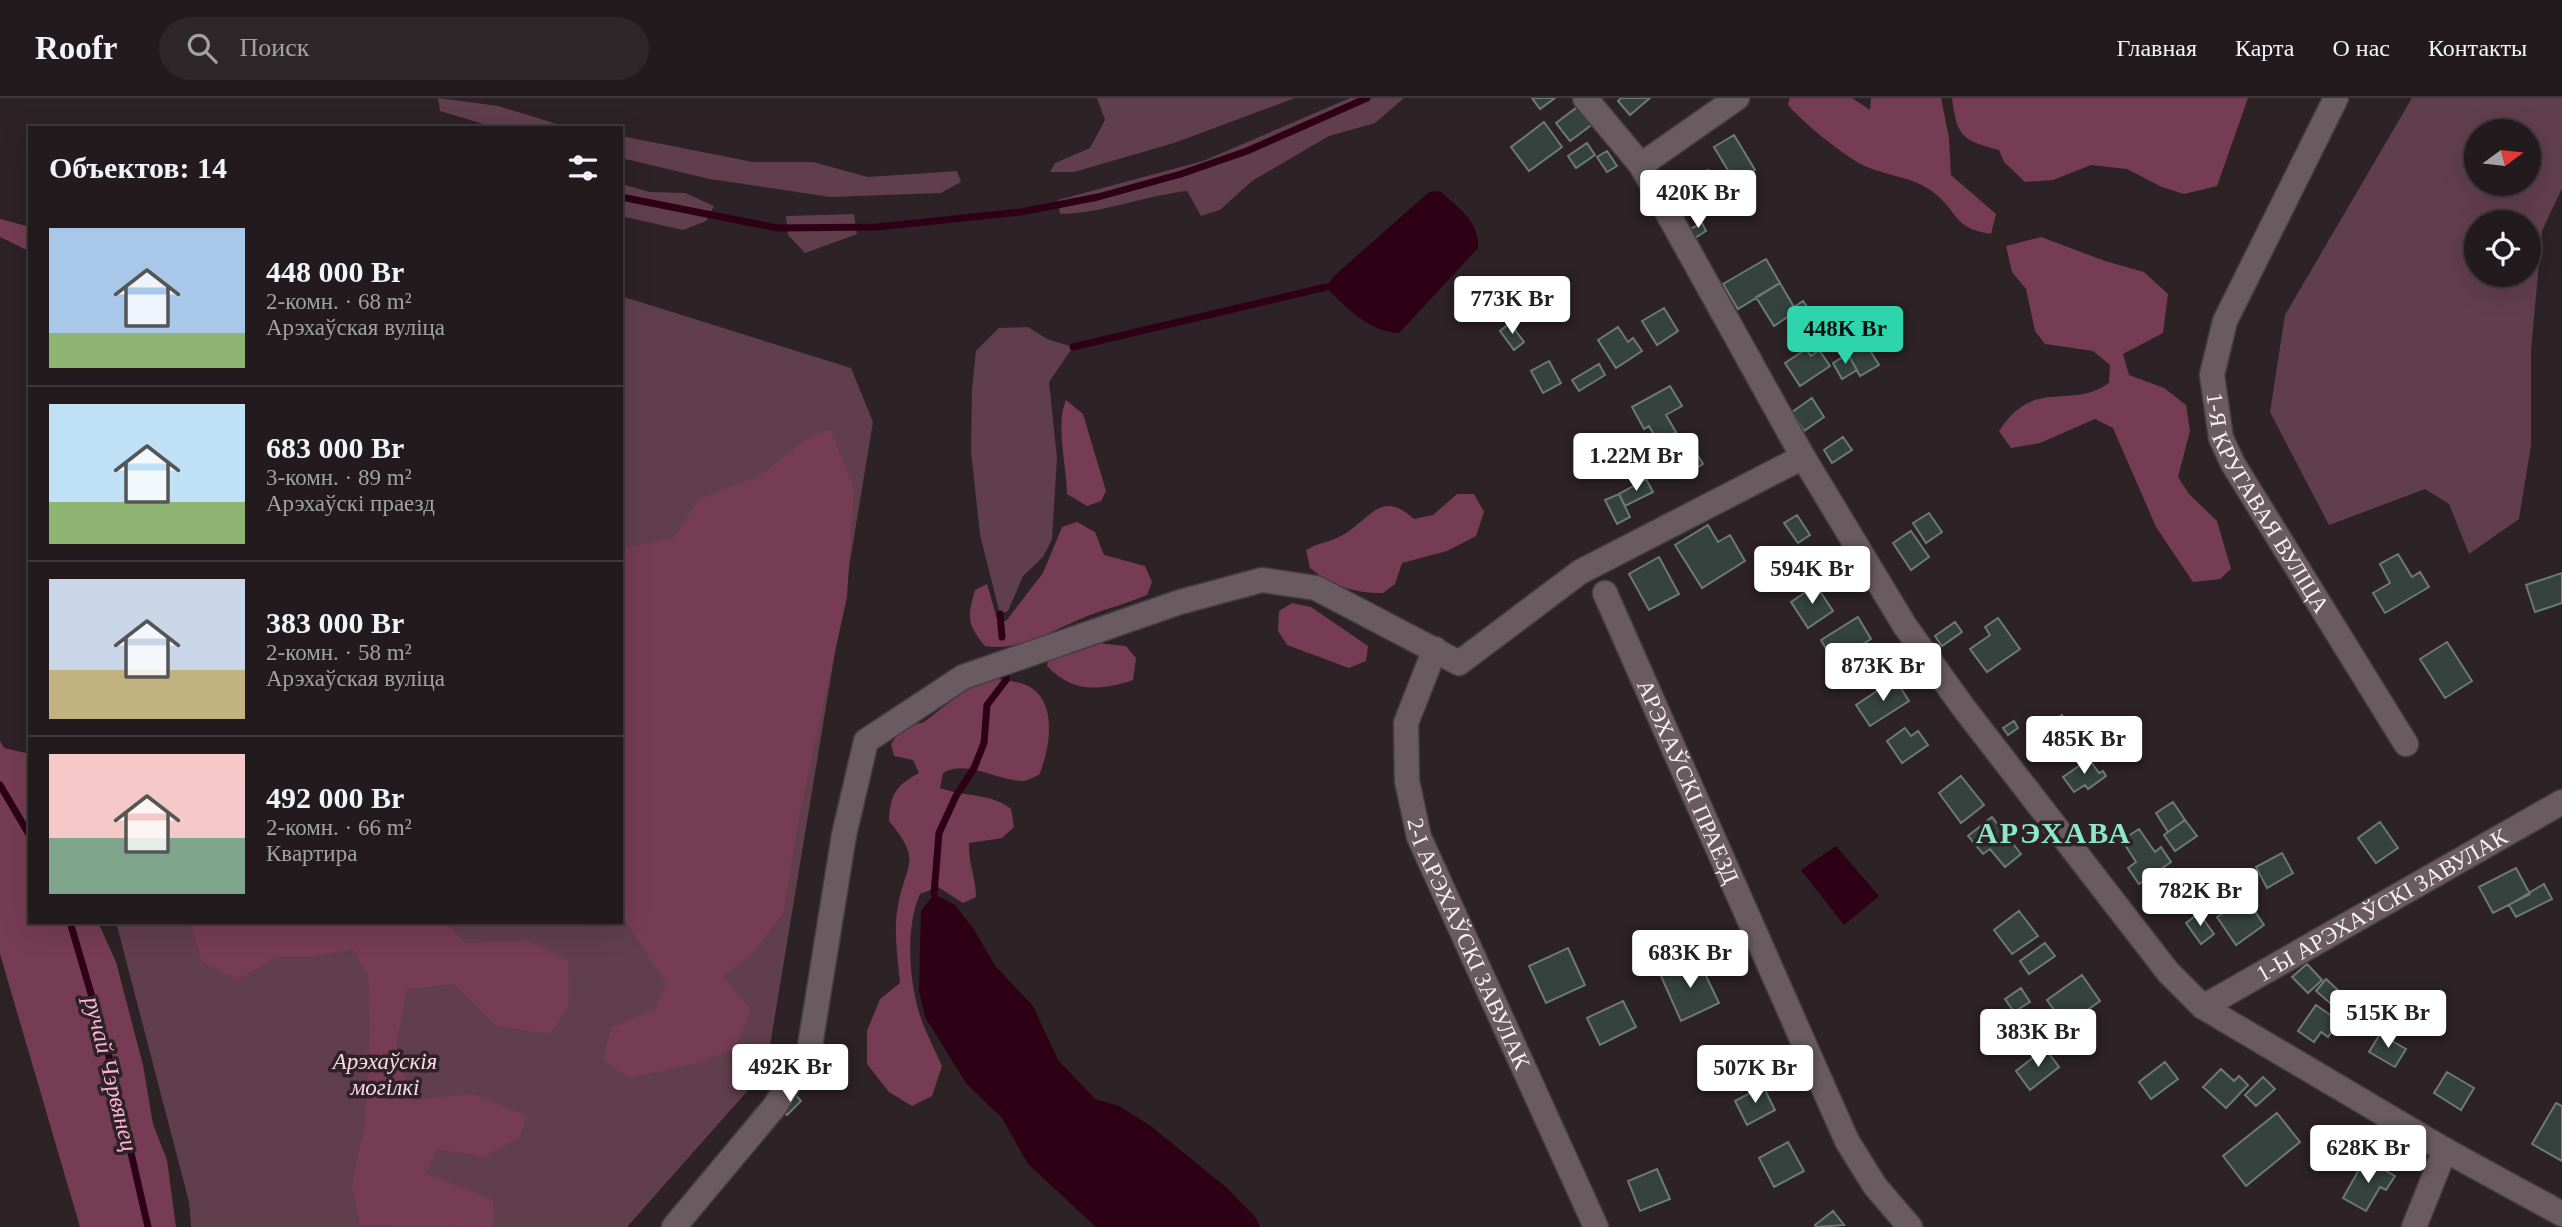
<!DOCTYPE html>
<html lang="ru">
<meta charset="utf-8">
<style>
:root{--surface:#221a1c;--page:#2e2729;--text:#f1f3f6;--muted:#a2a1a3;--line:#3f383b;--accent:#2ed4ab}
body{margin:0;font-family:"Times New Roman",serif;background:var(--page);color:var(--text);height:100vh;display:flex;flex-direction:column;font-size:26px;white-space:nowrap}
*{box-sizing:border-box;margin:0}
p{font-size:23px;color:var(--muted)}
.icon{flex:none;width:38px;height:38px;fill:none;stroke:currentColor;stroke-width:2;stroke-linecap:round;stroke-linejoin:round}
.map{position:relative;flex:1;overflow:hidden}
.sheet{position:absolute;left:28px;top:28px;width:595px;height:798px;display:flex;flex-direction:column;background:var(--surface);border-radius:0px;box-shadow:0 7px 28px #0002,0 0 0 2px var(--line)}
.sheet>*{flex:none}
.needle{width:46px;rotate:75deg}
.fabs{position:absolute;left:2464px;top:21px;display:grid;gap:14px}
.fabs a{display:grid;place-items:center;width:77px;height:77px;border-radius:50%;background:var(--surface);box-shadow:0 7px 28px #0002,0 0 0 2px var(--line);font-size:35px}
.price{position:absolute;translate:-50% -60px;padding:0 16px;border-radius:7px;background:#fff;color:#222;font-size:23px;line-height:46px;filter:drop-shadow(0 2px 4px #0008)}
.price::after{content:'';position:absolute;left:50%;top:42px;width:21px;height:16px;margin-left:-10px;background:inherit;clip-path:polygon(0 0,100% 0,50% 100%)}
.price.current{background:var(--accent);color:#111}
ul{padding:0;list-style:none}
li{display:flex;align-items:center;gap:21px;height:175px;padding:0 21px}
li+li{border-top:2px solid var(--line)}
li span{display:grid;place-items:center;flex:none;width:196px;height:140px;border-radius:0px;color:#555}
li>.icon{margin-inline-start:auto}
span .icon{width:84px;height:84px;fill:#fffc;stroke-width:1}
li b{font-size:30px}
h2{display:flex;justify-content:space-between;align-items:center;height:84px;padding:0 21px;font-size:30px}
header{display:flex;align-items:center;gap:42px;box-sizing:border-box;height:98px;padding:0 35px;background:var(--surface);border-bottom:2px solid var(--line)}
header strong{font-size:33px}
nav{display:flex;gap:38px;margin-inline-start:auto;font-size:24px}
.search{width:490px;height:63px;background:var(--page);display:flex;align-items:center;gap:18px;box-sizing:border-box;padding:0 24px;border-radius:38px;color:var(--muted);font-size:26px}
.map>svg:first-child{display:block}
</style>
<header>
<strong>Roofr</strong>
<div class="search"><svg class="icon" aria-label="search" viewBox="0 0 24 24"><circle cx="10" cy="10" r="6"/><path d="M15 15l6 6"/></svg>Поиск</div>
<nav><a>Главная</a><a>Карта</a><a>О нас</a><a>Контакты</a></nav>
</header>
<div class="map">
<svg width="2562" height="1129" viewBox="0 0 2562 1129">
<rect width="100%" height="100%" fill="#2d2226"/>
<!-- green -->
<path fill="#613e4c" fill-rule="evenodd" d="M438,0L498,8L570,30H497L440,13Z
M1097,0H1295L1174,45L1074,74H1050L1055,65L1090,50L1105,22Z
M1350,0H1404L1375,25L1329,38L1252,83L1220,112L1201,118L1187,93C1144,98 1104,115 1060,116L1058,102L1203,63Z
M2412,0H2562V90L2542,133L2531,252V347L2519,421L2469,456L2449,406L2425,391L2329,427L2270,314L2285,217ZM2476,33H2529V86H2476ZM2476,124H2529V177H2476Z
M621,38L753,64H813L868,79L957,73L961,84L941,95L830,99L710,81L621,60Z
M621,86L650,94L685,95L714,108L706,123L683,132L621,118Z
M854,116L857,136L805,155L788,137L786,118Z
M621,198L851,270L873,324L766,972L627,1129H191L189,1104L116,824H621Z
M1028,229L1047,241L1073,249L1049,284L1057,360L1052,441L1043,459L1023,478L1008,513L1000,516L980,437L971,353L972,291L976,253L999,230Z"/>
<!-- forest -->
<path fill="#763c54" d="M1790,0H1852L1870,12L1871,0H1941L1949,40L1951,77L1996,116L1991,136C1952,130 1960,115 1933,94C1912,78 1885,78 1863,67C1844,58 1801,23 1788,7Z
M1952,0H2248L2217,88L2184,96L2162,89L2127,71L2091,67L2053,82L2025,84L2004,64L1999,52C1961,42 1957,38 1952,0Z
M0,121L30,129L29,153L0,139Z
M2041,139L2105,163L2144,174L2168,196L2163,235L2123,256L2129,277L2164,290L2186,307L2190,333L2178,379L2189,396L2217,423L2231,471L2220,481L2193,484L2156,429L2113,330L2095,321L2040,345L2011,350L1999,333C2034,278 2069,313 2109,285L2110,267L2093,253L2045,246L2035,233L2026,191L2012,174L2006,148Z
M1066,302L1083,316L1106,393L1101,403L1087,408L1067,396C1067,368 1055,327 1066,302Z
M830,331L854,391L847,499L799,718L783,816L750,858L723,878L751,912L734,951L694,966L628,980L603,961L611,930L655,911L666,885L621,816V451L674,440L699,401L759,378L804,343Z
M1457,396H1474L1484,414L1476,438L1447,453L1402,465L1395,486L1383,495C1353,495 1333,488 1310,470L1306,452C1317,445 1330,444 1341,438C1371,422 1380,390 1414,421L1433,417Z
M1077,424L1095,434L1104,457L1145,468L1152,484L1147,497C1128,505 1109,510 1090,517C1056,530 1022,554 985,548C967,526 967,520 975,492L987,486L997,521L1006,523L1043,475L1062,429Z
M1292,505L1311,509L1368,548L1366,563L1349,570L1287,547L1278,533L1279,513Z
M1087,544L1126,548L1136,560L1133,582C1099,593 1073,595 1047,568L1049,556Z
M982,579C995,581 1013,582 1026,587C1059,601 1050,652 1039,677C1034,679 1027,683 1023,683C997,683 967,661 943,675L940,690C964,699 992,695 1011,711L1014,729L1002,740L969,745C968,764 976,780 976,799L963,805L938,789L920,796C905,829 909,883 920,918C926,935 935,952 942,968L932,998L912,1008L889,994L867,966V933L880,901L900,885C898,861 893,832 898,808C906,764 923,764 889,723C890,697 896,687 919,675L913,662L894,658L891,646L902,630L924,624Z
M0,643L4,650L30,656V824H98L116,864L143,967L153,1026L167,1062L176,1129H80L0,856Z
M190,824H445L465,845L530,843L568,862L569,907L550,936L496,928L454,886L407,891L396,948L412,1002L473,996L527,1018L519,1040L484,1059L437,1051L425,1075L493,1102L494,1129L360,1127L352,1088L365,1025L370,930L368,877L353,851L314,859H276L238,882L202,863Z"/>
<!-- water -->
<path fill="#2d0015" d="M1440,93C1458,110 1480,123 1478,150L1399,235C1371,235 1344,208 1326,189L1334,178L1429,94Z
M1836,748L1879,798L1844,827L1801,772Z
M934,796L955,807L973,830L996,869L1033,908L1058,962L1095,1001L1119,1008L1152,1029L1227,1090L1256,1120L1260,1129H1096L1028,1066L1002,1020L966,985L925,919L919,893L921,813Z"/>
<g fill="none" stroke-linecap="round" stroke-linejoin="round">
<!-- stream -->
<path stroke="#2d0015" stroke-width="7" d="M621,99L777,130L877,129L1021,114L1098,99L1181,76L1247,53L1367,0
M1073,249L1326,189
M1000,516L1002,539
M0,687L30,738
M934,796L939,735L956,698L974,670L984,645L987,607L1006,582V568
M70,824L107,950L148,1129"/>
</g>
<!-- building -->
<path fill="#35423d" stroke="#6b7a74" stroke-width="2" d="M1532,0H1555L1540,11Z
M1621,0H1650L1630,17L1618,3Z
M1580,7L1594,25L1570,43L1556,25Z
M1544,24L1562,49L1529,73L1511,49Z
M1734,37L1755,72L1735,84L1714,49Z
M1587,45L1595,57L1576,70L1568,58Z
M1607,53L1617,68L1607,74L1597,59Z
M1708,72L1720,94L1692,108L1681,87Z
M1702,125L1706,133L1695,140L1690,131Z
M1766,161L1780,185L1738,211L1723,186Z
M1780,185L1794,209L1803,203L1815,221L1797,232L1789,218L1774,228L1756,199Z
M1510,190L1518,201L1498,215L1491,205Z
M1664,210L1678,233L1657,247L1642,223Z
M1510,225L1524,244L1514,252L1500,233Z
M1618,229L1628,244L1633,240L1642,253L1616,270L1598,242Z
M1866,246L1879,267L1860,278L1848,256Z
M1806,251L1811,258L1819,252L1830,268L1800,288L1785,265Z
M1848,256L1857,272L1842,281L1833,265Z
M1549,263L1561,285L1543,295L1531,273Z
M1599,266L1605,277L1579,293L1572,282Z
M1670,288L1682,308L1666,317L1676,334L1658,344L1649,328L1644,331L1632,309Z
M1812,300L1824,319L1804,333L1792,314Z
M1843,339L1852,352L1832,365L1824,352Z
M1688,342L1703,366L1680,380L1666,356Z
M1646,381L1653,394L1625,408L1619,396Z
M1619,396L1630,419L1617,426L1605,402Z
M1929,415L1942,434L1926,445L1913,425Z
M1797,417L1810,437L1798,445L1784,425Z
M1708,427L1718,444L1730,437L1745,463L1702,490L1675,447Z
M1911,433L1929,459L1911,472L1893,445Z
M1793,449L1806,470L1781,485L1769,464Z
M2398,456L2412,479L2420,474L2429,489L2385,515L2373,495L2390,485L2380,466Z
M1659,459L1679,496L1649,512L1629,476Z
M2562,475V505L2535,514L2526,487Z
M1816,487L1833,513L1808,530L1791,504Z
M1858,519L1871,541L1834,564L1821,542Z
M1998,520L2020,551L1987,574L1970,551L1990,537L1985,529Z
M1955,524L1962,534L1942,548L1935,538Z
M2447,544L2472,583L2445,600L2420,561Z
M1895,581L1909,603L1870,628L1856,607Z
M2062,617L2074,633L2044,655L2032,640Z
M2014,623L2018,630L2008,637L2003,630Z
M1905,630L1911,638L1918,633L1928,647L1902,665L1887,643Z
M2089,661L2099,675L2103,673L2106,678L2088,691L2085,687L2074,694L2063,679Z
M1961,678L1984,707L1961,725L1939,695Z
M2173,704L2185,722L2168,734L2156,715Z
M1992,719L2021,756L2005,769L1990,751L1983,756L1968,738Z
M2185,722L2197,738L2175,753L2164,737Z
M2380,724L2398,750L2376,765L2358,740Z
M2139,731L2155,754L2161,749L2171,764L2139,786L2128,770L2136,764L2122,742Z
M2282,755L2293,775L2267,790L2256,769Z
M2516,770L2530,796L2493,815L2479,789Z
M2544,786L2552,801L2516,819L2509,807Z
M2246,800L2264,827L2236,847L2217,819Z
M2019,813L2038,838L2012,856L1994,832Z
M2199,815L2214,836L2201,846L2186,825Z
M2045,845L2055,858L2029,876L2020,863Z
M1568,850L1585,887L1546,905L1529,868Z
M1698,861L1719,905L1681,923L1661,878Z
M2307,866L2322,882L2308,895L2292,879Z
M2082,877L2100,903L2065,928L2047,902Z
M2326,881L2339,893L2330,905L2316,893Z
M2021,890L2030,904L2014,914L2005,901Z
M1623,903L1636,929L1600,947L1587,920Z
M2316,907L2339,923L2328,939L2321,934L2314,944L2298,933Z
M2380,936L2406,951L2395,969L2369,954Z
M2045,950L2059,969L2030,992L2016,973Z
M2165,964L2178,981L2151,1001L2139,984Z
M2221,971L2234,983L2239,978L2248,987L2226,1010L2203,989Z
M2447,974L2474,990L2461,1012L2434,995Z
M2263,979L2275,991L2256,1008L2245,997Z
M1763,988L1775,1012L1747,1027L1735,1003Z
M794,995L801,1003L787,1017L779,1009Z
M2556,1005L2562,1008V1063L2532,1046Z
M2277,1015L2300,1044L2246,1088L2223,1058Z
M1788,1044L1804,1073L1774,1089L1759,1060Z
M2365,1061L2395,1078L2386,1092L2380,1089L2366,1113L2343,1100Z
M1657,1071L1670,1101L1640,1113L1628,1083Z
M1833,1113L1844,1127L1816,1129L1815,1127Z"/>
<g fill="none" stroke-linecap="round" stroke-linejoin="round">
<!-- street casing -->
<g stroke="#463d41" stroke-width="27">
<g id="street">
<path d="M1585,0L1641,67L1803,359L1905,528L1963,609L2168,874L2203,909L2445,1052L2562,1116"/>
<path id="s1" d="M2336,0L2225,223L2212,277L2221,340L2233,366L2406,646"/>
<path d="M1641,67L1737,0"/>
<path id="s2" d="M1605,495L1847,1043L1875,1088L1910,1129"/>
<path id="s3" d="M1435,551L1406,625L1407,683L1419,739L1596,1129"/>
<path id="s4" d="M2203,909L2562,704"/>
<path d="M674,1129L775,1008L809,954L844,737L866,643L963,579L1180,504L1262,482L1316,490L1459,565L1580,474L1803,359"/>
<path d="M2414,1129L2445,1052"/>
</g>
</g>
<!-- street -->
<use href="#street" stroke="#695b60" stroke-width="24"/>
</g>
<g text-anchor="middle" stroke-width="7" stroke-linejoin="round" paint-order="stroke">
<!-- street labels -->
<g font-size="23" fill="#f6eef1" stroke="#2d2226">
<text dy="8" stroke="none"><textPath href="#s1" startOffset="446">1-Я КРУГАВАЯ ВУЛІЦА</textPath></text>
<text dy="8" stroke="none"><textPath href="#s2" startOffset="206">АРЭХАЎСКІ ПРАЕЗД</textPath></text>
<text dy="8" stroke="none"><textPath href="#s4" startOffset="206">1-Ы АРЭХАЎСКІ ЗАВУЛАК</textPath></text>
<text dy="8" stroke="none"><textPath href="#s3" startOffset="312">2-І АРЭХАЎСКІ ЗАВУЛАК</textPath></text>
</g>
<!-- park labels -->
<g font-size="23" font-style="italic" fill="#fdd6e4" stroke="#2d2226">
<text x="385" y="971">Арэхаўскія<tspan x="385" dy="26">могілкі</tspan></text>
</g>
<!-- water labels -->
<g font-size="24" font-style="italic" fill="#ffb4d1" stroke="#2d2226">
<text transform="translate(111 976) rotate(76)" y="8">ручай Чэрвянец</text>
</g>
<!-- district labels -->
<g font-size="30" font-weight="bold" letter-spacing="2" fill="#8be9ca" stroke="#2d2226">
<text x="2054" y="745">АРЭХАВА</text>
</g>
</g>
</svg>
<div class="fabs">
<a><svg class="needle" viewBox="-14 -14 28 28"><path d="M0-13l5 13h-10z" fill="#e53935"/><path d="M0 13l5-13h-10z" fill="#a2a1a3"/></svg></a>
<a><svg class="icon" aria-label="locate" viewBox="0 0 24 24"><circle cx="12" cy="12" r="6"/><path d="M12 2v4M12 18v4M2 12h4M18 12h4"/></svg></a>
</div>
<b class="price" style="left:1698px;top:132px">420K Br</b>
<b class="price" style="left:1512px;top:238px">773K Br</b>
<b class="price current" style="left:1845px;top:268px">448K Br</b>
<b class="price" style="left:1636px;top:395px">1.22M Br</b>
<b class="price" style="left:1812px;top:508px">594K Br</b>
<b class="price" style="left:1883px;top:605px">873K Br</b>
<b class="price" style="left:2084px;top:678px">485K Br</b>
<b class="price" style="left:2200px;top:830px">782K Br</b>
<b class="price" style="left:1690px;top:892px">683K Br</b>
<b class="price" style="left:2388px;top:952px">515K Br</b>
<b class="price" style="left:2038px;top:971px">383K Br</b>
<b class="price" style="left:790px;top:1006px">492K Br</b>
<b class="price" style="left:1755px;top:1007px">507K Br</b>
<b class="price" style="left:2368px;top:1087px">628K Br</b>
<section class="sheet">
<h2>Объектов: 14<svg class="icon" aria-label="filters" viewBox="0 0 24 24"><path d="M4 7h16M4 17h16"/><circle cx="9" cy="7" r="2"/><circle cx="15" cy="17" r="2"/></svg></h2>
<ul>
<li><span style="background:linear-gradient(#a9c7e8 75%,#8fb573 0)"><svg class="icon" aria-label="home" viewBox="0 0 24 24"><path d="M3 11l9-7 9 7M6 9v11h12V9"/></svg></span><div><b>448 000 Br</b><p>2-комн. · 68 m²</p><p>Арэхаўская вуліца</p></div></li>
<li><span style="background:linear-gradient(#bfe0f5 70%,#8fb573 0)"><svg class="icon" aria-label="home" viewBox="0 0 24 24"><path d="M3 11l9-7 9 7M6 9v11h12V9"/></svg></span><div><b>683 000 Br</b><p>3-комн. · 89 m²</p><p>Арэхаўскі праезд</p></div></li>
<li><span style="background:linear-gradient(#c9d6e8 65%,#c2b280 0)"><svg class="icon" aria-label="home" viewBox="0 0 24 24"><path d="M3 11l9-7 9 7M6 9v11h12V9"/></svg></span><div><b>383 000 Br</b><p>2-комн. · 58 m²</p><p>Арэхаўская вуліца</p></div></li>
<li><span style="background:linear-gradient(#f6c9c9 60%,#7fa58c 0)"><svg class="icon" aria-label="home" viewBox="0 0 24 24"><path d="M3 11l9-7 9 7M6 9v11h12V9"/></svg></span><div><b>492 000 Br</b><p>2-комн. · 66 m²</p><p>Квартира</p></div></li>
</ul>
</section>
</div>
